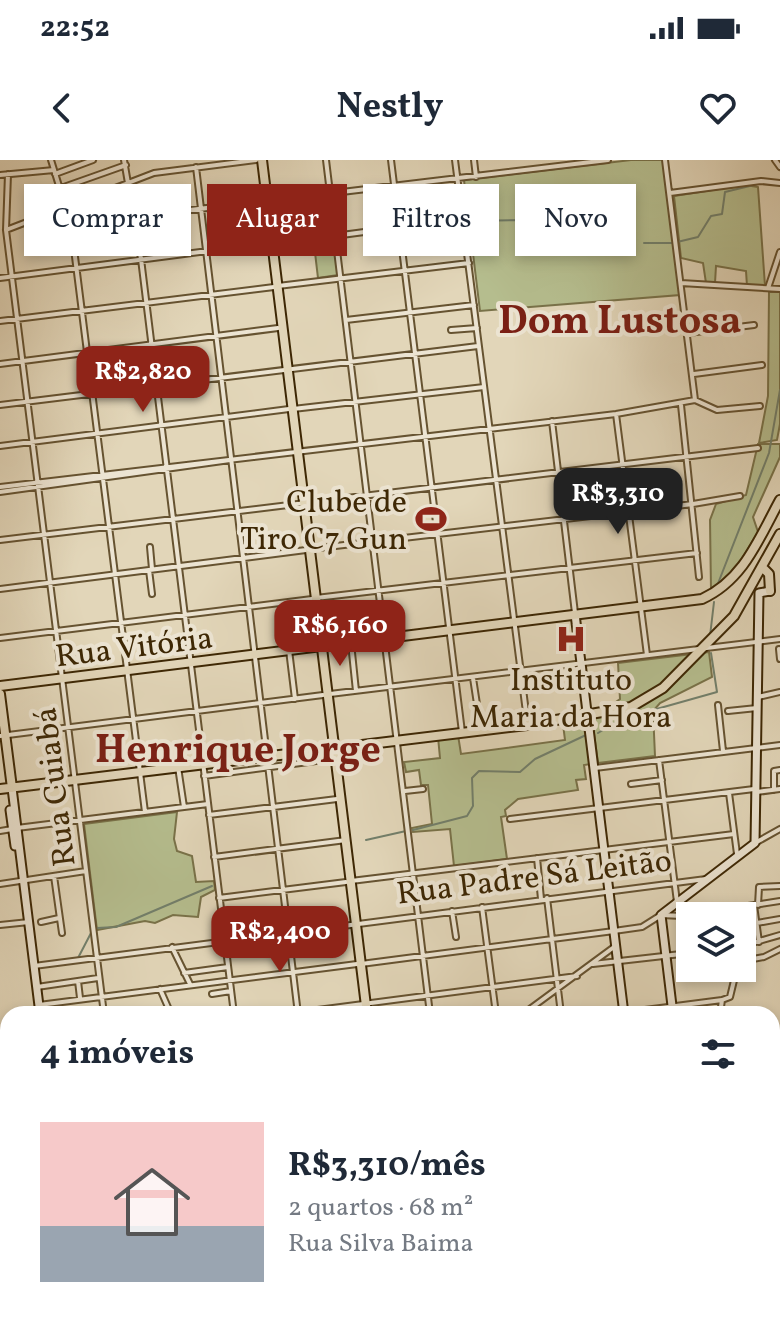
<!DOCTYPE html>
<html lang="pt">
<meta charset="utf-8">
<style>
:root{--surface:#fff;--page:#f6f6f7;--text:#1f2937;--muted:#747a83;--line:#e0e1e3;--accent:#8f2418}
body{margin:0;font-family:Vollkorn,serif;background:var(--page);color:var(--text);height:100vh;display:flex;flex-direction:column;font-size:30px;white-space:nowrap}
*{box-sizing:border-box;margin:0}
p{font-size:26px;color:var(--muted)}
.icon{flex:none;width:44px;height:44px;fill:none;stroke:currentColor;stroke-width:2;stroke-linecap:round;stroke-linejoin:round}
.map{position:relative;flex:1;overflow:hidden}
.panel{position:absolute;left:0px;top:846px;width:780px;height:312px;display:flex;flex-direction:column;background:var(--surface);border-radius:24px 24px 0 0;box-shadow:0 4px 12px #0003}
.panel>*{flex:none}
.hud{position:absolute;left:24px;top:24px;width:732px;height:72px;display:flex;gap:16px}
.tools{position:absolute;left:676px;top:742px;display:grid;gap:16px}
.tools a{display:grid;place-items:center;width:80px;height:80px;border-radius:0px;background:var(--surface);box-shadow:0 4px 12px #0003;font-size:40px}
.price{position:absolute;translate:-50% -68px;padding:0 18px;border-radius:16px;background:var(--accent);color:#fff;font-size:26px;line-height:52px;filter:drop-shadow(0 2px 4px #0008)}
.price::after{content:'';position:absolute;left:50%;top:48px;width:24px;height:18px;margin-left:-12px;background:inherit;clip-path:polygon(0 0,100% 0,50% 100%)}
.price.current{background:#222;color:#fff}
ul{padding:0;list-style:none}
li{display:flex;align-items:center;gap:24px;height:200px;padding:0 40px}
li+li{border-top:2px solid var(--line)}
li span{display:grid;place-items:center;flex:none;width:224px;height:160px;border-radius:0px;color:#555}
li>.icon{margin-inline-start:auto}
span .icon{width:96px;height:96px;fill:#fffc;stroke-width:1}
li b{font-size:34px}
h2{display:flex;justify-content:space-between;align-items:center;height:96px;padding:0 40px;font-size:34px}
.tag{padding:0 28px;border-radius:0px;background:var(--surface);box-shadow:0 4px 12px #0003;font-size:28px;line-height:72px}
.tag.current{background:var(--accent);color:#fff}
.status{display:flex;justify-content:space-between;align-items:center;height:56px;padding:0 40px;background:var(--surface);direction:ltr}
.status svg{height:22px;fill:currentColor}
header{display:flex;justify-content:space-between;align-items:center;height:104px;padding:0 40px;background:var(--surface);font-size:36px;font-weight:700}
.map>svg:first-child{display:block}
</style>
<div class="status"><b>22:52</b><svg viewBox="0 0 49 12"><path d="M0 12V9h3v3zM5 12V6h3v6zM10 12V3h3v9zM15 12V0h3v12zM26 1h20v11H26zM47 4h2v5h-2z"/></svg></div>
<header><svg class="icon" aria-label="back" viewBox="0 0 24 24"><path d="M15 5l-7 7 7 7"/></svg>Nestly<svg class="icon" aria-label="heart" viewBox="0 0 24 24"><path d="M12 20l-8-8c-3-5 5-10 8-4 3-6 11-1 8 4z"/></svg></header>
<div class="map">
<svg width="780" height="1158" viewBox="0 0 780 1158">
<rect width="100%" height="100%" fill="#e2d6b9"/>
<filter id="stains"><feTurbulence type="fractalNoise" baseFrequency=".0025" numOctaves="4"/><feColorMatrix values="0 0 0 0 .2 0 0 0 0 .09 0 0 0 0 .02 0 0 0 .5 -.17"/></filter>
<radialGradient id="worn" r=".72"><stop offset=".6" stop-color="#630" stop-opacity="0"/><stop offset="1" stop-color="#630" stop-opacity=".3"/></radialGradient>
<!-- green -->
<path fill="#b5bd8e" stroke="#797249" stroke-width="2" d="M631,0H663L680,135L480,151L464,20Z
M745,25L758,27L765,126H747L746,111L716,106L715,123H706L703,103L681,98L674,36Z
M334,83L338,115L318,118L314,84Z
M769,132H780V264L777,280L759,283L768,236Z
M758,284H780V297L753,357L758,372L732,415L711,430L710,360L716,344L746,335Z
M709,492L712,517L660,543L653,551L655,596L598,603L592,559L620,539L618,503Z
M584,561L591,604L584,605L586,619L576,620L578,630L518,639L505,650L506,656L501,657L507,699L454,706L450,669L413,672L412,668L432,664L428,625H421L419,610L406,612L404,602L440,598L438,577L458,575L461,594L565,580L563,564Z
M177,652L174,679L177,691L192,696L196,722L214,721L215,730L201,737L198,757L173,755L155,763L145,761L97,770L84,664Z"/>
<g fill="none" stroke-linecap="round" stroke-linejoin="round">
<!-- stream -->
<path stroke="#727f6b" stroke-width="2" d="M470,61L528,60L606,75L625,71L633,75
M644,83H673L698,77L711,56L722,54L725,32L758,24
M717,426L769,293L780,230
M710,476L714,442
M598,573L621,559L717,532L711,493
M413,670L467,656L473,646L472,618L479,611L520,612L535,599L586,575
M366,680L406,671
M97,768L116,767L212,726
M78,798L91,773"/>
<!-- minor casing -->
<g stroke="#665331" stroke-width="8">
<path id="minor" d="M51,0L71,65L145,652
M124,0L141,99L234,854
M326,0L430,854
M391,0L462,572
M455,0L527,560
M474,0L476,17
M665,0L695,240
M775,0L780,7
M196,7L298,854
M8,14L6,70L104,854
M55,14L93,0
M0,15L54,10
M61,28L126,5
M670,33L761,21L780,23
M267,41L608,0
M71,65L263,41
M6,70L154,13L256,0
M274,84L462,59
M0,118L269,83
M681,123L780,129
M278,126L469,103
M768,128L780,92
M346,160L474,145
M0,161L274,127
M451,170L477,168
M688,173L754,165
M0,204L278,168
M694,214L762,205
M0,245L478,186
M681,245L699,417
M293,249L484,227
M616,254L647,495
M552,261L575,453
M0,286L289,249
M0,327L616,254L695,240L717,250L760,246
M0,332L230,300
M0,380L758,288
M150,387L152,409
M310,389L693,344L740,336
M149,410L152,434
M0,429L306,390
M316,438L697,393
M0,478L312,439
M351,483L356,531
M779,489L780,499
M289,490L295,539
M473,518L481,570
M330,534L780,479
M758,537L780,532
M718,545L723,591
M728,551L757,548
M0,576L323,535
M659,600L677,742
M178,607L184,647
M595,608L780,585
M204,616L331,599
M631,624L662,620
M774,630V611L780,610
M405,631L423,629
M757,632L780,629
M729,633L737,694
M209,655L337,639
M510,659L754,629
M17,668L208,644
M0,671L12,669
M755,683L780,669
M214,697L346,680
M537,698L541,739
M54,716L62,773
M351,721L734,674
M0,724L86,711
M219,738L346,722
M547,738L561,854
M754,745L759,782
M758,745L759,727L780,726
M482,747L496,854
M736,748L737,756
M452,751L456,777
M682,756L687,793
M41,762L59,758
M757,763L780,759
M0,765L29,762
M742,786L780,775
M172,787L190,824
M742,801L764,797L780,789
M361,804L614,771L642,767L661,755L682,756L780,741
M593,804L690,793
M34,806L706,719
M184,813L228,807
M78,821L80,838
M37,827L98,818
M160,829L171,854
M212,834L231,831
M722,840L730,837L737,808
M39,845L357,804
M287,854L577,816
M523,854L614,787
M614,854L722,840
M720,854L722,840
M0,890L8,889
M0,932L8,931
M0,985L8,984
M0,1014H5
M772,1039H780
M0,1055L8,1054
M772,1058L780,1065
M772,1079L780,1070
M772,1088L780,1095
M0,1092L8,1091
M0,1113L5,1144
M772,1123L780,1129
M140,1150L141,1158
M173,1150L174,1158
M205,1150L206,1158
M264,1150L266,1158
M274,1150L282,1158
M333,1150L334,1158
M545,1150L548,1158
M551,1150L553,1158
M159,1151L164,1150
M728,1157L780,1151
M236,1158L239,1150"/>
</g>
<!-- tertiary casing -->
<g stroke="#665331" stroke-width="10">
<path id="tertiary" d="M0,1145L8,1144
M0,1152L15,1150"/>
</g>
<!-- secondary casing -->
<g stroke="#3d2704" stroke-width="11">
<path id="secondary" d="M575,454L624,854
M12,628L40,854
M10,650L15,686
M673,854L661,755L755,683L759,433L770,431
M74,1150L75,1158
M726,1150L728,1158"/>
</g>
<!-- primary casing -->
<g stroke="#3d2704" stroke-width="12">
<path id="primary" d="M262,0L367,854
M763,408L769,414L770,431
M0,526L702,439C744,420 759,378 780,340
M0,534L12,628
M0,629L527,565L631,547L663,528L734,456L780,374
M398,1150L399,1158"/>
</g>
<!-- minor -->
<use href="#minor" stroke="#ece4d2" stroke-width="4"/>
<!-- tertiary -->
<use href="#tertiary" stroke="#ece4d2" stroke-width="6"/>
<!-- secondary -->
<use href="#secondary" stroke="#ece4d2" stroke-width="7"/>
<!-- primary -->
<use href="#primary" stroke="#e2d6b9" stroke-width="8"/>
</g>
<!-- icons -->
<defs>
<g id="stadium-bare" transform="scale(2.4)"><path d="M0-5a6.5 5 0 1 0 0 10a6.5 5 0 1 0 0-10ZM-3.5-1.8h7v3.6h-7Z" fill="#8f2418" stroke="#ece4d2" stroke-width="2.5" paint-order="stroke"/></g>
<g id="hospital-bare" transform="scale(2.4)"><path d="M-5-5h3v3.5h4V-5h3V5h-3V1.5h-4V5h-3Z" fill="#8f2418" stroke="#ece4d2" stroke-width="2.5" paint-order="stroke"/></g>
</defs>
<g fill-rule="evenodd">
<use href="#stadium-bare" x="431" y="359"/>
<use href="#hospital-bare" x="571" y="479"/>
</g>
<g text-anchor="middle" stroke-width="8" stroke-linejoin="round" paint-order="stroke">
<!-- poi labels -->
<g font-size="32" fill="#3d2704" stroke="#ece4d2" text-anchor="end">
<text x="407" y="352">Clube de<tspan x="407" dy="37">Tiro C7 Gun</tspan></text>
<text x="571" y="530" text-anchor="middle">Instituto<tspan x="571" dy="37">Maria da Hora</tspan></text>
</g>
<!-- street labels -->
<g font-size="32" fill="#3d2704" stroke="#ece4d2">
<text transform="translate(134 486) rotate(-7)" y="11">Rua Vitória</text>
<text transform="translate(54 627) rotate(-97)" y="11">Rua Cuiabá</text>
<text transform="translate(534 716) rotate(-7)" y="11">Rua Padre Sá Leitão</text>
</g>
<!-- district labels -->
<g font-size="40" font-weight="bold" fill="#7a1f14" stroke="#ece4d2">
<text x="620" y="173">Dom Lustosa</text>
<text x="238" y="602">Henrique Jorge</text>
</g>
</g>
<rect width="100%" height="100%" filter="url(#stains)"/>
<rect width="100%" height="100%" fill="url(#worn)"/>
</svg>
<div class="tools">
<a><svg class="icon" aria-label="layers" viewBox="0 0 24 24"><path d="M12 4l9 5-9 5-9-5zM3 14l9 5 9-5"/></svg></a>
</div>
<b class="price" style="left:143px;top:254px">R$2,820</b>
<b class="price current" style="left:618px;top:376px">R$3,310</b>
<b class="price" style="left:340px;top:508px">R$6,160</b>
<b class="price" style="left:280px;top:814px">R$2,400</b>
<div class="hud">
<a class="tag">Comprar</a>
<a class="tag current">Alugar</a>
<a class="tag">Filtros</a>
<a class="tag">Novo</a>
</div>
<section class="panel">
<h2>4 imóveis<svg class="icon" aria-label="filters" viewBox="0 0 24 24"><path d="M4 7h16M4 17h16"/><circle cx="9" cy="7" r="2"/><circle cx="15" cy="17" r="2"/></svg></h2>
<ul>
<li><span style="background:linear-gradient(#f6c9c9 65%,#9aa5b1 0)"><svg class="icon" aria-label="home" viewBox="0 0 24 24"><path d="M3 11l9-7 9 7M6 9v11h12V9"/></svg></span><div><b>R$3,310/mês</b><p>2 quartos · 68 m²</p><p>Rua Silva Baima</p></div></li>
</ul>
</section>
</div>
